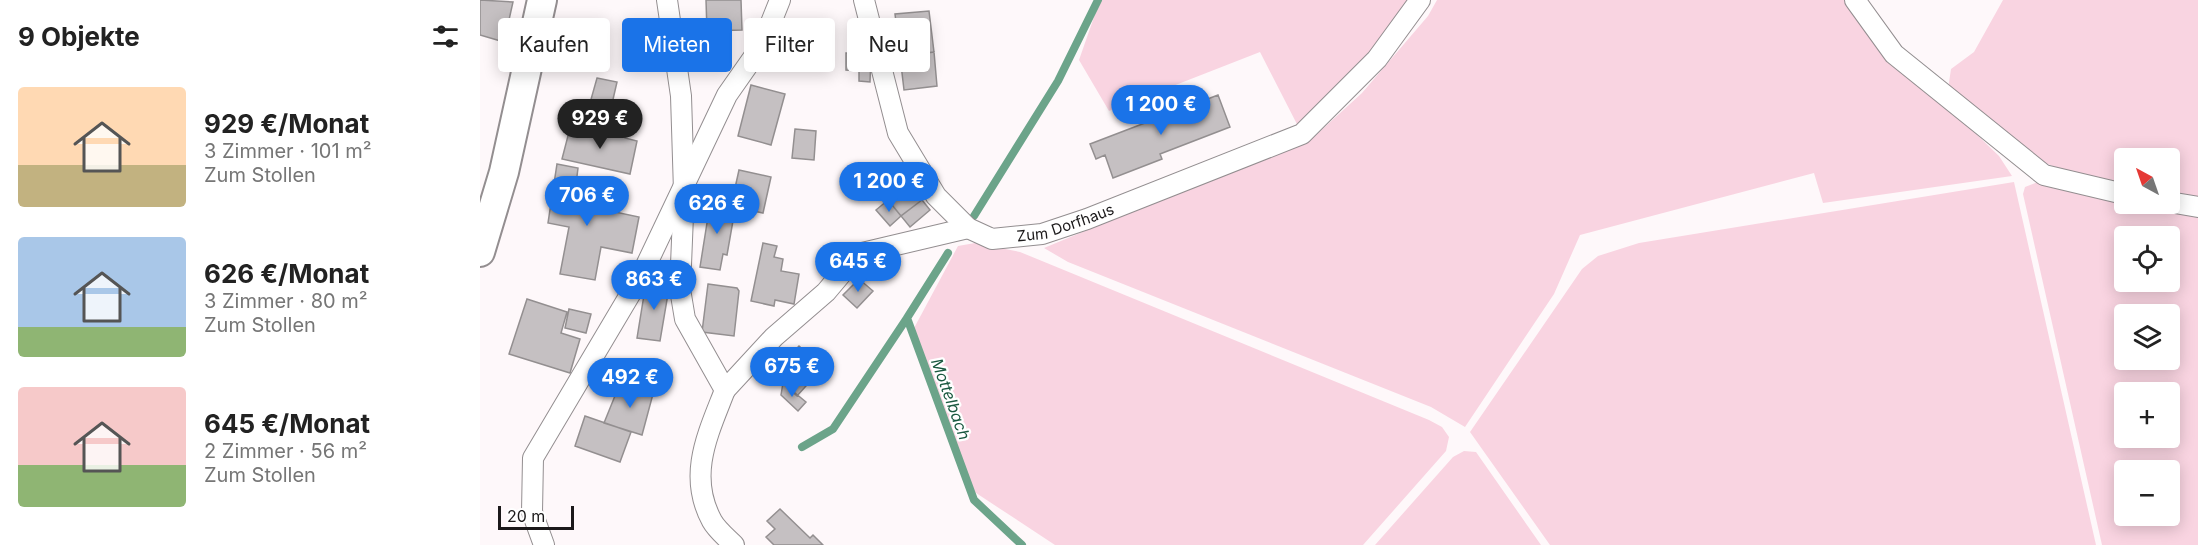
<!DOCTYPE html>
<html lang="de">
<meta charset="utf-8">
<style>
:root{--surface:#fff;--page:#f2f2f2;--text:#222;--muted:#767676;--accent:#1a73e8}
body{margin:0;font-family:Inter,sans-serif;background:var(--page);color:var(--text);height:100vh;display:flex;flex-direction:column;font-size:22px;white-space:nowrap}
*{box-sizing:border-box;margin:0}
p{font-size:20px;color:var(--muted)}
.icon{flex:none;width:33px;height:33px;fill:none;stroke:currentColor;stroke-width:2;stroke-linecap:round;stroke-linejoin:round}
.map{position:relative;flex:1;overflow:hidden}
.drawer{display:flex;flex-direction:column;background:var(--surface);width:480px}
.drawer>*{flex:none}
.hud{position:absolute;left:18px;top:18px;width:570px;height:54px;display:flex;gap:12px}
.needle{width:39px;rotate:320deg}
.fabs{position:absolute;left:1634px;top:148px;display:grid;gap:12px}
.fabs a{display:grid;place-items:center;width:66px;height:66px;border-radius:6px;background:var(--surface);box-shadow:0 3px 15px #0003;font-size:30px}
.scale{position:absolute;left:18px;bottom:15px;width:76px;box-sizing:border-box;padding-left:6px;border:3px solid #1b191a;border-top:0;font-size:16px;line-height:21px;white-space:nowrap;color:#1b191a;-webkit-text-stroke:4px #fff;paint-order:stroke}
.price{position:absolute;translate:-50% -51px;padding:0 14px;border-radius:21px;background:var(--accent);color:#fff;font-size:20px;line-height:39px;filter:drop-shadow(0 2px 3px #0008)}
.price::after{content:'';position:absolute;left:50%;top:36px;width:18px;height:14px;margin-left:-9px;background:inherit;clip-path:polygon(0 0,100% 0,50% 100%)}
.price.active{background:#222;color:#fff}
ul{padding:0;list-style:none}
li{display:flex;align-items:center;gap:18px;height:150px;padding:0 18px}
li span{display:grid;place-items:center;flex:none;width:168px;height:120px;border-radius:6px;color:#555}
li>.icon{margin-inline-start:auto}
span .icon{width:72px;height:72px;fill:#fffc;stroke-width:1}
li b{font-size:26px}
h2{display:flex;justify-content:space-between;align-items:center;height:72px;padding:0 18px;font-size:26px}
.chip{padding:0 21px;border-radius:6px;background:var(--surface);box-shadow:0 3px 15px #0003;font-size:21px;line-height:54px}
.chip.active{background:var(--accent);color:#fff}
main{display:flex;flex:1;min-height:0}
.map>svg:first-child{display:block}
</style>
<main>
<section class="drawer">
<h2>9 Objekte<svg class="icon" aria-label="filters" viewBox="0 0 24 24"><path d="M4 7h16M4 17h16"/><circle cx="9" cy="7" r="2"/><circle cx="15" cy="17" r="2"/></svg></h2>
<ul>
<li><span style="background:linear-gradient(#ffd9b3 65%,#c2b280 0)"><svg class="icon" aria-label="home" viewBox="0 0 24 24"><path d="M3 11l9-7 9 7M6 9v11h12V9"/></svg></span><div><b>929 €/Monat</b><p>3 Zimmer · 101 m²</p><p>Zum Stollen</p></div></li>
<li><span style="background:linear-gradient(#a9c7e8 75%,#8fb573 0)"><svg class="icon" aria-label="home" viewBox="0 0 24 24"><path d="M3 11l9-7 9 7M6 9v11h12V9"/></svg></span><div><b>626 €/Monat</b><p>3 Zimmer · 80 m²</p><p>Zum Stollen</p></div></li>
<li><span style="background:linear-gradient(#f6c9c9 65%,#8fb573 0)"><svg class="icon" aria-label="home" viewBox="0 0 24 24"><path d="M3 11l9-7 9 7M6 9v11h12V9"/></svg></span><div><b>645 €/Monat</b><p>2 Zimmer · 56 m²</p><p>Zum Stollen</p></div></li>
</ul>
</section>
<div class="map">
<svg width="1718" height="545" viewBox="0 0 1718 545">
<rect width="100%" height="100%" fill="#fef8fa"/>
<!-- green -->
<path fill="#f9d4e1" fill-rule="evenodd" d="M620,0H940L822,134L780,52L629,111L599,60Z
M957,0H1371L1397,44L1492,130L1519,156L1532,176L1343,203L1334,173L1100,235L1074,294L985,427L951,407L588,262L564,248L836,135L882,93L948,16Z
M1523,0H1718V198L1689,193V159H1644V185L1603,177L1562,162L1468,89L1471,69L1494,52Z
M1534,182L1616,545H1070L990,432L1102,269L1118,256L1159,243Z
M1558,182L1644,204L1718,215V545H1622L1543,194L1545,187ZM1644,237H1689V282H1644ZM1644,315H1689V360H1644ZM1644,393H1689V438H1644ZM1644,471H1689V516H1644Z
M495,243L540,252L562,261L949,420L962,427L969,437L966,451L883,545H575L490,489L433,330L478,246Z
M984,451L996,452L1061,545H895L973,457Z"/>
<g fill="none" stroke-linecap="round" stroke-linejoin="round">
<!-- stream -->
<path stroke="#6ca48a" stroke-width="8" d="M494,216L578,81L618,0
M468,253L427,318L494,500L542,545
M322,447L353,429L427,318"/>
</g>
<!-- building -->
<path fill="#c5c0c2" stroke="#938f90" stroke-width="1.5" d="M0,0L33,2L24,42L0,35Z
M226,0H261L262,30L227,31Z
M449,11L454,52L420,56L415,14Z
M454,52L457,86L424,90L420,56Z
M366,53L391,54L390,82L379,81V71L366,70Z
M117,78L137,82L131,108L110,103Z
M271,85L305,94L291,145L258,136Z
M738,95L750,127L680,154L682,159L633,178L625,155L616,159L610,144Z
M90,128L138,137L139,132L145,133V138L157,141L150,174L82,159Z
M315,129L336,131L334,160L312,158Z
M411,163L442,200L421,216L408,200L411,198L394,177Z
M77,164L98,168L95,192L104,194L102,205L159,217L152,253L121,247L115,280L80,274L89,227L68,223Z
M259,170L291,177L283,213L251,206Z
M231,198L246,201L244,213L254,215L247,255L243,254L240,270L220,267Z
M408,200L421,216L410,226L396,210Z
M442,200L450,210L430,227L421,216Z
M283,243L297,246L294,257L303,259L301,271L319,274L314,304L295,300L294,306L271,301Z
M172,279L190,282L180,341L157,338L164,295L169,296Z
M379,279L393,291L377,308L363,295Z
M228,284L257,288L259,291L254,336L222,332Z
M47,299L87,312L81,333L100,339L90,373L29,354Z
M89,309L111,314L106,333L85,328Z
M319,346L343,367L317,396L293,374Z
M141,381L173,394L162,435L124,423Z
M303,383L326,402L318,411L301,395Z
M105,416L151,432L140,462L95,446Z
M300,509L330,538L333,535L343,545H294L286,537L295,529L287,521Z"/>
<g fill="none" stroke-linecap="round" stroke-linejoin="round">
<!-- minor casing -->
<g stroke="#938e90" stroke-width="22">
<g id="minor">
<path d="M187,0L201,96L204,191L200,289L205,319L245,390L294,337L346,292L378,254L488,228"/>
<path id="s1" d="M384,0L418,133L456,196L488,228L512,239L562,234L607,219L822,134L897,59L940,0"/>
<path d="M1375,0L1414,54L1564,175L1644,194"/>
<path d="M1689,202L1718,207"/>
<path d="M245,390C228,434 207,475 232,521C237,530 247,538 254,545"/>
<path d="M64,545L52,512L53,458L161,276L247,95L282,45L300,0"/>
</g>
</g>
<!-- secondary casing -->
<g stroke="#938e90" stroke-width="32">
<path id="secondary" d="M0,252L24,172L62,0"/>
</g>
<!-- minor -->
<use href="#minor" stroke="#fff" stroke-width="20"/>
<!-- secondary -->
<use href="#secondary" stroke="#fff" stroke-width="28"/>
</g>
<g text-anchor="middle" stroke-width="4.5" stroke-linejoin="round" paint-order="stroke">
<!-- street labels -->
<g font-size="15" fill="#1b191a" stroke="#fff">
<text dy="5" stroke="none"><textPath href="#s1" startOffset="358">Zum Dorfhaus</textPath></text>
</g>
<!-- water labels -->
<g font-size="16" font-style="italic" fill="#1a5940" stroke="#fff">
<text transform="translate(471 399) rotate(70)" y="6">Mottelbach</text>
</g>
</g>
</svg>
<div class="fabs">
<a><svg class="needle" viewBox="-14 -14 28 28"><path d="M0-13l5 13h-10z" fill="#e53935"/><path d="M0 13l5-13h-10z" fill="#767676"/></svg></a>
<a><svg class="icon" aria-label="locate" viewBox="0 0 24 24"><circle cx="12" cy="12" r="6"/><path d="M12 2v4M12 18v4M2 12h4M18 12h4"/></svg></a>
<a><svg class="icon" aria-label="layers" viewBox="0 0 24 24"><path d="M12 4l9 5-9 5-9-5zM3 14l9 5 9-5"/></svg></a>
<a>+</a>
<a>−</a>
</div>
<div class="scale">20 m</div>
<b class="price" style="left:681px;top:136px">1 200 €</b>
<b class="price active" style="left:120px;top:150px">929 €</b>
<b class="price" style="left:409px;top:213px">1 200 €</b>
<b class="price" style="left:107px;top:227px">706 €</b>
<b class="price" style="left:237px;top:235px">626 €</b>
<b class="price" style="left:378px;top:293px">645 €</b>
<b class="price" style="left:174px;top:311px">863 €</b>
<b class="price" style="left:312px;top:398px">675 €</b>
<b class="price" style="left:150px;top:409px">492 €</b>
<div class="hud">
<a class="chip">Kaufen</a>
<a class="chip active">Mieten</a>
<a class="chip">Filter</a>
<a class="chip">Neu</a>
</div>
</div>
</main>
